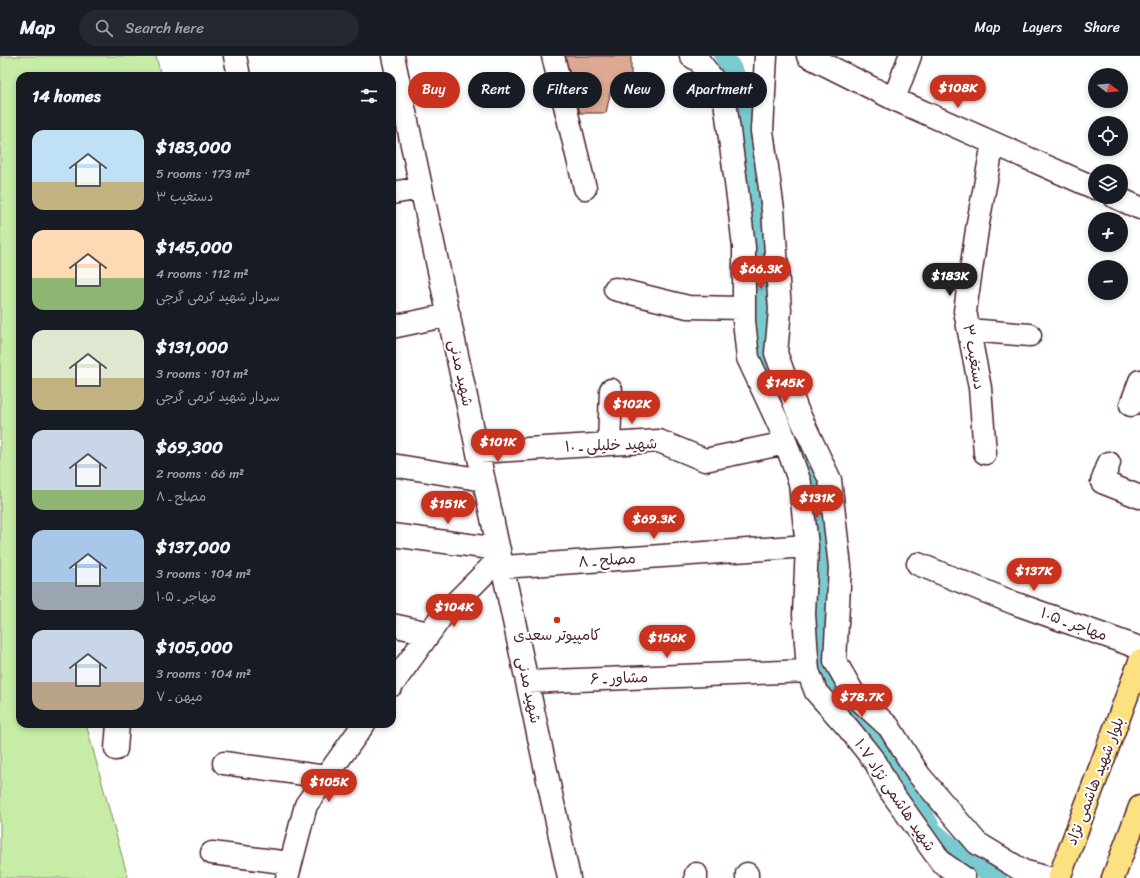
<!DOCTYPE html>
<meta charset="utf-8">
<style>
:root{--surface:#171b24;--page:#242831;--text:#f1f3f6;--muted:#9ea1a6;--line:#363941;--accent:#c8321e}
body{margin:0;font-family:Sriracha,"Playpen Sans Arabic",sans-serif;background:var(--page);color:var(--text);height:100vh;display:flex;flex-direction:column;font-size:15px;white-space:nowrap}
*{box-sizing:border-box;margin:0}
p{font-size:13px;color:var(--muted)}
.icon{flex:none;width:22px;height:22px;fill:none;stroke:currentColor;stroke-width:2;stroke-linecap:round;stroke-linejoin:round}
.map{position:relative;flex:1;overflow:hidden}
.sheet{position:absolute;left:16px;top:16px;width:380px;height:656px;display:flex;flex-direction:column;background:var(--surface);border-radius:12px;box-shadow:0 2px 6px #0003}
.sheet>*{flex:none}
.hud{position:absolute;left:408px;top:16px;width:380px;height:36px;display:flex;gap:8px}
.needle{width:26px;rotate:106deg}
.tools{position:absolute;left:1088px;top:12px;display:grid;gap:8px}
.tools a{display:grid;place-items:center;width:40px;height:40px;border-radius:50%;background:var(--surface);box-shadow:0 2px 6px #0003;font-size:20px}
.price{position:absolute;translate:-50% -34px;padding:0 9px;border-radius:14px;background:var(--accent);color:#fff;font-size:13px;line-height:26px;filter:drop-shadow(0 1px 2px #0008)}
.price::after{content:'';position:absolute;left:50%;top:24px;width:12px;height:9px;margin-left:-6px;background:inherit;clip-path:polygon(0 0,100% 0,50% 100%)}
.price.on{background:#222;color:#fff}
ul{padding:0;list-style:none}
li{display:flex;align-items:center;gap:12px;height:100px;padding:0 16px}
li span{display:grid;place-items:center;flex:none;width:112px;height:80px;border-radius:12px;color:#555}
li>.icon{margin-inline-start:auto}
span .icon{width:48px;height:48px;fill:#fffc;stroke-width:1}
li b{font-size:17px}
h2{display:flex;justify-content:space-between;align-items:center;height:48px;padding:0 16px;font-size:17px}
.pill{padding:0 14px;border-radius:18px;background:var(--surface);box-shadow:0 2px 6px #0003;font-size:14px;line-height:36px}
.pill.on{background:var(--accent);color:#fff}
header{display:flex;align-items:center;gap:24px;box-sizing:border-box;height:56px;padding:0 20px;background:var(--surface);border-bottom:1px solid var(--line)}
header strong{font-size:19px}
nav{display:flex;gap:22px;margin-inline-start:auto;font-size:14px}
.search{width:280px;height:36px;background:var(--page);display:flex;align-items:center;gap:10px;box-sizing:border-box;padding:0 14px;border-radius:22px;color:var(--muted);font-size:15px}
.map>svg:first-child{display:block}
</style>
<header>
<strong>Map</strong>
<div class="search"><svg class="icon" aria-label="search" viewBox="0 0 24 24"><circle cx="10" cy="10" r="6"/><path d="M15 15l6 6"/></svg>Search here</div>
<nav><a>Map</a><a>Layers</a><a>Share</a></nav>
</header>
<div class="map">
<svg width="1140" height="822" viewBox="0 0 1140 822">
<rect width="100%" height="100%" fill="#fff"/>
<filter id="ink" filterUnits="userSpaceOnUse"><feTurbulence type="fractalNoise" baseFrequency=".025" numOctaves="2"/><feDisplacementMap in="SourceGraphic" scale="8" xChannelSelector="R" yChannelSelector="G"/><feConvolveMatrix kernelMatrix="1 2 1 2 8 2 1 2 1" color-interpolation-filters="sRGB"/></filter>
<g filter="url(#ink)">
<!-- green -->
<path fill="#c6eca6" stroke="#888668" d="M0,0H156L161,20H20V668H86L128,822H0Z"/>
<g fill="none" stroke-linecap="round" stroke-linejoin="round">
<!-- canal -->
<path stroke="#7acbd0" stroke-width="20" d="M724,0L734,17L742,34L741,82L752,158L763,221V277L765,304L771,321L813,409L827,484L821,559L827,624L870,671L906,724L932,775L951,791L997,822"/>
</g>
<!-- building -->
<path fill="#dea993" stroke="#4a1f2b" d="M563,0H631V24L612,29L606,57H580Z"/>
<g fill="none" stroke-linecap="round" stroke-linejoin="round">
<!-- minor casing -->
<g stroke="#4a1f2b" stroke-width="25">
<path id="minor" d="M235,0L239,20
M393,0L569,822
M553,0L585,132
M691,0L699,5L724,38L739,149L744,191V265L748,302L781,373L800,427L807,490L804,558L808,615L816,636L849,673L876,707L889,733L941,806L964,822
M766,0L762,75L773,154L780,254L776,297L797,354L830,424L840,511L835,605L855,640L889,671L919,719L977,787L1023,815L1049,822
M808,0L894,43L1095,132
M894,43L910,0
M392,137L421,132
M1115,141L1140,152
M615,233L688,251L744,252
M392,271L449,259
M969,274L1030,279
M1131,349L1140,325
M609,388L611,334
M479,396L659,385L705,404L786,387
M985,397L980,332L965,255L978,167L993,87
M1109,407L1102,426L1140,441
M392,409L484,424
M392,479L499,493
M918,508L1014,547L1140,592
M502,511L807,490
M392,569L429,577
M527,626L808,615
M392,629L441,561L500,502
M116,693L118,668
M224,707L326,721
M212,797L290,807
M287,822L306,749L364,668
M696,822V818
M747,822V818"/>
</g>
<!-- major casing -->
<g stroke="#4a1f2b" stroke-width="25">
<path id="major" d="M1059,822L1140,605
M1113,822L1140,751"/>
</g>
<!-- minor -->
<use href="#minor" stroke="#fff" stroke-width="22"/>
<!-- major -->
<use href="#major" stroke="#fde080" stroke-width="22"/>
</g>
</g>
<!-- markers -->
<circle fill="#c8321e" stroke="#fff" stroke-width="1.5" cx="557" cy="564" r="4"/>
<g text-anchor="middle" stroke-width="4" stroke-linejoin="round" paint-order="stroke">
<!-- street labels -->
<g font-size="15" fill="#4a1f2b" stroke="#fff">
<text transform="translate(974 301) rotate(80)" y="5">دستغیب ۳</text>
<text transform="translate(461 317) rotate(78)" y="5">شهید مدنی</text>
<text transform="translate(611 389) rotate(-2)" y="5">شهید خلیلی ـ ۱۰</text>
<text transform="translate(607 504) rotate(-4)" y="5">مصلح ـ ۸</text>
<text transform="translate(1074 568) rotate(20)" y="5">مهاجر ـ ۱۰۵</text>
<text transform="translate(619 622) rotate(-2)" y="5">مشاور ـ ۶</text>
<text transform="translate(529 634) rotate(78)" y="5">شهید مدنی</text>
<text transform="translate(1095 725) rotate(-69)" y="5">بلوار شهید هاشمی نژاد</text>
<text transform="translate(895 739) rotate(56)" y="5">شهید هاشمی نژاد ۱۰۷</text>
</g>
<!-- poi labels -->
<g font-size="15" fill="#4a1f2b" stroke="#fff">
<text x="557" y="584">کامپیوتر سعدی</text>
</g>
</g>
</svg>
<div class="tools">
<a><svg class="needle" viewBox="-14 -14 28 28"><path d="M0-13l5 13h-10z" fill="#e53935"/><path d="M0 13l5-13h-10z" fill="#9ea1a6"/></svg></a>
<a><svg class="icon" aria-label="locate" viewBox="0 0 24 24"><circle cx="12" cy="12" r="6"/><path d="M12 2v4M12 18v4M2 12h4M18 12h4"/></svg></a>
<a><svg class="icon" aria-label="layers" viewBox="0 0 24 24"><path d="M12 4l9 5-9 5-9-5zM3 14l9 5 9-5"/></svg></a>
<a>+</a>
<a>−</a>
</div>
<b class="price" style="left:958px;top:53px">$108K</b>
<b class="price" style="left:761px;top:234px">$66.3K</b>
<b class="price on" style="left:950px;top:241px">$183K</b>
<b class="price" style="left:785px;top:348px">$145K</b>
<b class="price" style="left:632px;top:369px">$102K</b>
<b class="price" style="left:498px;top:407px">$101K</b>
<b class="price" style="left:817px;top:463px">$131K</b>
<b class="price" style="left:448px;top:469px">$151K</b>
<b class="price" style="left:654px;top:484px">$69.3K</b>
<b class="price" style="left:1034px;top:536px">$137K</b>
<b class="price" style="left:454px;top:572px">$104K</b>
<b class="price" style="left:667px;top:603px">$156K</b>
<b class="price" style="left:862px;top:662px">$78.7K</b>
<b class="price" style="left:329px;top:747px">$105K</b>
<div class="hud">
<a class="pill on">Buy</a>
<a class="pill">Rent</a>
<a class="pill">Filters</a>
<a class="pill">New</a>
<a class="pill">Apartment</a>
</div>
<section class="sheet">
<h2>14 homes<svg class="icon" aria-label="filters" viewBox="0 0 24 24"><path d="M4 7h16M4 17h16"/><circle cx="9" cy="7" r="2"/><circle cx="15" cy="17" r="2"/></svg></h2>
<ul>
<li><span style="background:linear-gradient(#bfe0f5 65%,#c2b280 0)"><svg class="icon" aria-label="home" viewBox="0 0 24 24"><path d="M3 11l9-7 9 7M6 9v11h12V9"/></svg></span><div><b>$183,000</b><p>5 rooms · 173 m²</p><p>دستغیب ۳</p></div></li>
<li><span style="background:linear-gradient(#ffd9b3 60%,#8fb573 0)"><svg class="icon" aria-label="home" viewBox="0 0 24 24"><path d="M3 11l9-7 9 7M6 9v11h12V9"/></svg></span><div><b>$145,000</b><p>4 rooms · 112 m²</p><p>سردار شهید کرمی گرجی</p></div></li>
<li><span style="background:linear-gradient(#dfe7d0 60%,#c2b280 0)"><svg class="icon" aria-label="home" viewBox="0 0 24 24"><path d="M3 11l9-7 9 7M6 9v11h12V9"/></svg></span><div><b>$131,000</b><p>3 rooms · 101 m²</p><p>سردار شهید کرمی گرجی</p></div></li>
<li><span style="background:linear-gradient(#c9d6e8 75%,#8fb573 0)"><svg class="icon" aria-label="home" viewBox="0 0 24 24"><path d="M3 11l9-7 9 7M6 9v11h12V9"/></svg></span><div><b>$69,300</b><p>2 rooms · 66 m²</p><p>مصلح ـ ۸</p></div></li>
<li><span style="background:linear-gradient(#a9c7e8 65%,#9aa5b1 0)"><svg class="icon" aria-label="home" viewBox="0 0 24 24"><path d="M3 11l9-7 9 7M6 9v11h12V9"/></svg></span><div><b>$137,000</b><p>3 rooms · 104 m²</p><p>مهاجر ـ ۱۰۵</p></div></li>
<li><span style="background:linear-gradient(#c9d6e8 65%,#b9a48a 0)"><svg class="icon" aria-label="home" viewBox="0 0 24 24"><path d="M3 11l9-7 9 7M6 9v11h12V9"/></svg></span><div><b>$105,000</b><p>3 rooms · 104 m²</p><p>میهن ـ ۷</p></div></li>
</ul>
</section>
</div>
